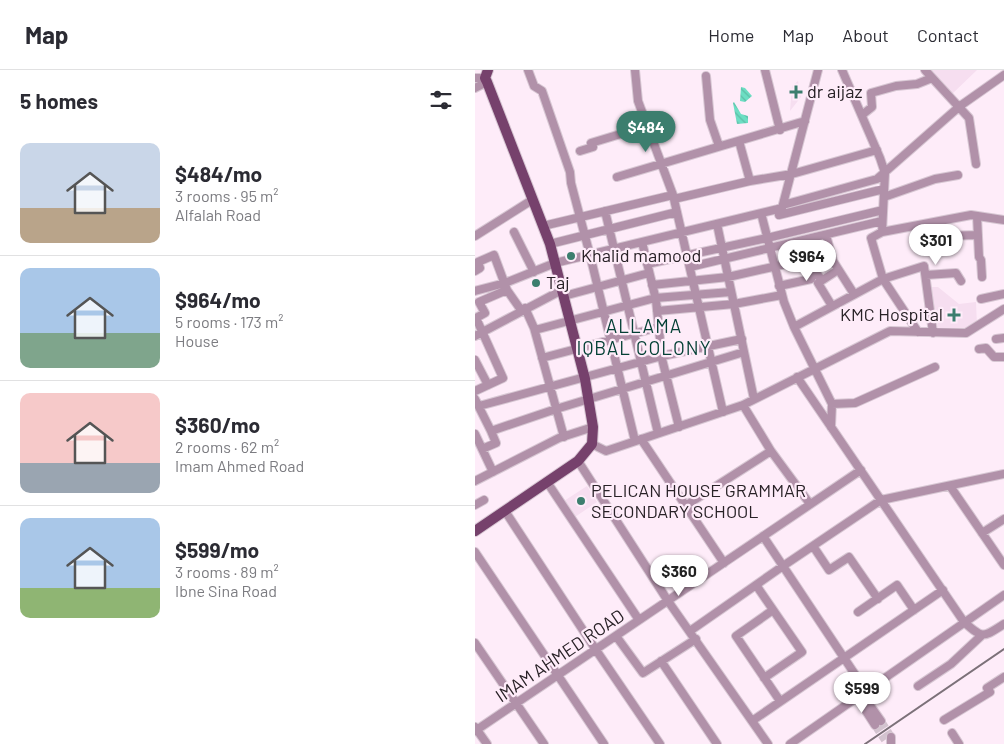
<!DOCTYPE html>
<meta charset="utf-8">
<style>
:root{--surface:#fff;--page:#f2f2f3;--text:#2b2b33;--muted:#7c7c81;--line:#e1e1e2;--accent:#3c7e6e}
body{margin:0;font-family:Barlow,sans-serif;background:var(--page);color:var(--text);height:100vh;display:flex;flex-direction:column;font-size:19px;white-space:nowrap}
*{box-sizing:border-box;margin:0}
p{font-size:16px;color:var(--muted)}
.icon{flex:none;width:28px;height:28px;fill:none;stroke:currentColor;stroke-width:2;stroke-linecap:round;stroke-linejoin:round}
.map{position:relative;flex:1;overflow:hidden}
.panel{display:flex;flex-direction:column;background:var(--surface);width:475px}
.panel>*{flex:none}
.price{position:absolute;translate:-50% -42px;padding:0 11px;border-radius:18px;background:#fff;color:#222;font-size:16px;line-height:32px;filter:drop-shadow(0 1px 2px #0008)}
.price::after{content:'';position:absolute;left:50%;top:30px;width:15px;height:11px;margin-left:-8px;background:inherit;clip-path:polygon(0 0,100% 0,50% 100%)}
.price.current{background:var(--accent);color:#fff}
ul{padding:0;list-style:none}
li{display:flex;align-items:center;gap:15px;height:125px;padding:0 20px}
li+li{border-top:1px solid var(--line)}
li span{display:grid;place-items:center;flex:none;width:140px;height:100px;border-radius:10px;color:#555}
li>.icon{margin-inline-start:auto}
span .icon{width:60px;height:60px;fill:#fffc;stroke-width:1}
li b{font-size:21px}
h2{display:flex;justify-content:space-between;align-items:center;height:60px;padding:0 20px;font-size:21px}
header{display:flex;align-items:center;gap:30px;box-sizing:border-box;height:70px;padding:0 25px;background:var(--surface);border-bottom:1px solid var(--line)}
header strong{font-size:24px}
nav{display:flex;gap:28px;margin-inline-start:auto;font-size:18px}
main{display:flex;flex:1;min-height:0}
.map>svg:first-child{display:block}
</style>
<header>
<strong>Map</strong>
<nav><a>Home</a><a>Map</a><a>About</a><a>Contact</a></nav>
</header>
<main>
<section class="panel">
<h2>5 homes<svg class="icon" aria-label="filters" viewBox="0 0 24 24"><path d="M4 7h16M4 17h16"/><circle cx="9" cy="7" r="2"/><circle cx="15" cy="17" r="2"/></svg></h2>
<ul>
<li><span style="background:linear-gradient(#c9d6e8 65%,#b9a48a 0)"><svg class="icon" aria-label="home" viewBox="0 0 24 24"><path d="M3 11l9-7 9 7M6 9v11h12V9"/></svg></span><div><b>$484/mo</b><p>3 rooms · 95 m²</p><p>Alfalah Road</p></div></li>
<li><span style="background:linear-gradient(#a9c7e8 65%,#7fa58c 0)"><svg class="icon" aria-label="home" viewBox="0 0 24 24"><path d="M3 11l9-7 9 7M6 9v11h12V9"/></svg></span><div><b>$964/mo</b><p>5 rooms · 173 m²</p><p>House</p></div></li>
<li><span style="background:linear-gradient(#f6c9c9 70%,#9aa5b1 0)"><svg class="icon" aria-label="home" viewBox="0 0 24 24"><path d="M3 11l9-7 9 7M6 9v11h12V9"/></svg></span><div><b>$360/mo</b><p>2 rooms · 62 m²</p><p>Imam Ahmed Road</p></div></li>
<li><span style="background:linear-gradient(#a9c7e8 70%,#8fb573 0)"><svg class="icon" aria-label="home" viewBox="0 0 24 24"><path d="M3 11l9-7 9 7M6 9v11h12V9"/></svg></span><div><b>$599/mo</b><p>3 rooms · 89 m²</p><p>Ibne Sina Road</p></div></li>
</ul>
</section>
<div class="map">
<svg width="529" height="674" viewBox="0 0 529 674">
<defs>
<pattern id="building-back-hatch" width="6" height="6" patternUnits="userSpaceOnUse" patternTransform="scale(1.25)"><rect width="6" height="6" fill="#6cdec3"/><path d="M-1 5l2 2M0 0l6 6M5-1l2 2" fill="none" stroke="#5ebea7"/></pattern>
</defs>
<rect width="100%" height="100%" fill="#feecf9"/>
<!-- built -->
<path fill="#f6def0" d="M450,0H502L475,26Z
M323,11L326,27L315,41L317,16Z
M452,217H463L484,234L501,232L502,256L491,263H458Z
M112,416L122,432L100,447L89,431Z"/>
<!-- building -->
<path fill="url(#building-back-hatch)" d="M266,17L270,18L277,26L270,32L265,31Z
M259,32L266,44L273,46V53L262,54L258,33Z"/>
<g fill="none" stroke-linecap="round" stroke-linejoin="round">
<!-- minor-tunnel -->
<path stroke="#d3c3cf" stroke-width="8" stroke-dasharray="8 4" stroke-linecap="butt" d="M406,651L416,667
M400,655L410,670"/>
<!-- minor casing -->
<g stroke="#d7c7d3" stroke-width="10">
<path id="minor" d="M53,0L59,16L67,21L95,102L96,113L115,185L160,371
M160,0L163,31L198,125L248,342
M290,0L305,60
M367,0L405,88L410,103L407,162L396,168L408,209L443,262
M450,0L494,48L501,94
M231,6L235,50L244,76
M0,8H10
M0,18L12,12
M387,45L397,37L396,23L421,16L442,14L457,8
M264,71L275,111
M105,81L118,77L116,73L172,56
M142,107L330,51
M409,127L460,109L483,105
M199,129L275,111L317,104L402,80
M308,135L402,109L485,36L529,5
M303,139L304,145L409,119
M130,141L183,363
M286,143L309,232L319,257L357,334L356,357
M502,146L504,187L506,190L507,207
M242,154L279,329
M68,156L198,125
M39,162L59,202
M407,162L496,145L529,150
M351,165L358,191L379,224
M0,166L57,130
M467,166L503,165
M167,172L181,230L187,289L204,357
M75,174L202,142
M172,194L292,168L408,140
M215,197L407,151
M0,201L5,198L3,192L19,185L32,220L46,240
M451,205L481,203L486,211
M177,215L253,207L356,184
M304,216L336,209L340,202L347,210
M0,221L30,213L80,193L307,138L343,0
M89,226L174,203
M506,229L529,224
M357,236L343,213L363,200
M50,238L59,258L89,367
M182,241L259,234L307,225
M319,257L408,209L449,196L458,263
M60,260L180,228L256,222
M0,266L87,220
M521,269L529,268
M504,279L511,278L519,287H529
M67,288L184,257
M0,290L13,315
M322,307L489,552C509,570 508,567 529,554
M0,321L28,308L1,248L10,243L4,232L32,220
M0,329L16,361
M357,334L380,333L460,297
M268,335L296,381L335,434
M4,336L187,286L267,269
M0,364L18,402
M166,369L249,493
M117,374L131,381L268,335L415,261L491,263L529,239
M7,379L21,373L16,361L81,339L269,282
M103,391L193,531L293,674
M0,411L84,368L118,357
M72,412L164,550
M475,416L529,495
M0,435L9,430
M210,436L296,381
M30,441L121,580L185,674
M507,463L529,449
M288,466L391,621
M338,476L354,500L374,487L403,529
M0,482L129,674
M281,515L327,582L289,608
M298,540L261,566L305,631
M383,542L422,515L439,540
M215,561L308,496L406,430L529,404
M141,566L168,603L221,569
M0,573L69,674
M186,591L242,674
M443,616L476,594L507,565
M387,624L406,651
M382,627L400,655
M469,650L515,622L512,618L529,607
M277,651L468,520
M0,657L12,674
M0,661L386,400
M477,663L484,674
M315,674L529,525
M416,674V667"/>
</g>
<!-- major casing -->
<g stroke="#d7c7d3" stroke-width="12">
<path id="major" d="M0,461L103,391L117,374L118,357L110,309L75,174L12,12L10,8L13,0"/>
</g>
<!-- minor -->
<use href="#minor" stroke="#b191a9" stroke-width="8"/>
<!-- major -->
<use href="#major" stroke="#76416c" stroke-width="10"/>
<!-- rail -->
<path stroke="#7c7179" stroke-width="2" d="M390,674L529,579"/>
</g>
<!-- markers -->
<g fill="#3c7e6e" stroke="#feecf9" stroke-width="2">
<path d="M318.5 14.5h5v5h5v5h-5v5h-5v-5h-5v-5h5z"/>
<circle cx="96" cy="186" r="5"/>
<circle cx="61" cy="213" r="5"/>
<path d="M476.5 237.5h5v5h5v5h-5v5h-5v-5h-5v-5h5z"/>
<circle cx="106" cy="431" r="5"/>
</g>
<g text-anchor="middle" stroke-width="4.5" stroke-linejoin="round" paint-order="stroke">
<!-- poi labels -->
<g font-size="18" fill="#282126" stroke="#feecf9" text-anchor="start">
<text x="332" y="28">dr aijaz</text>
<text x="106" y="192">Khalid mamood</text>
<text x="71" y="219">Taj</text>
<text x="468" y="251" text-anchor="end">KMC Hospital</text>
<text x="116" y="427">PELICAN HOUSE GRAMMAR<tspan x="116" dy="21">SECONDARY SCHOOL</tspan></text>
</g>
<!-- street labels -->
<g font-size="18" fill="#282126" stroke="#feecf9">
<text transform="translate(85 586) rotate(-34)" y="6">IMAM AHMED ROAD</text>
</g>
<!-- neighbourhood labels -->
<g font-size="19" letter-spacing="1" fill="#033f34" stroke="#feecf9">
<text x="169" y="263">ALLAMA<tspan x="169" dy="22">IQBAL COLONY</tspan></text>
</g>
</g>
</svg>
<b class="price current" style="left:171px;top:83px">$484</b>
<b class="price" style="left:461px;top:196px">$301</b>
<b class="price" style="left:332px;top:212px">$964</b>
<b class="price" style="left:204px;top:527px">$360</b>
<b class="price" style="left:387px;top:644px">$599</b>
</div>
</main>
